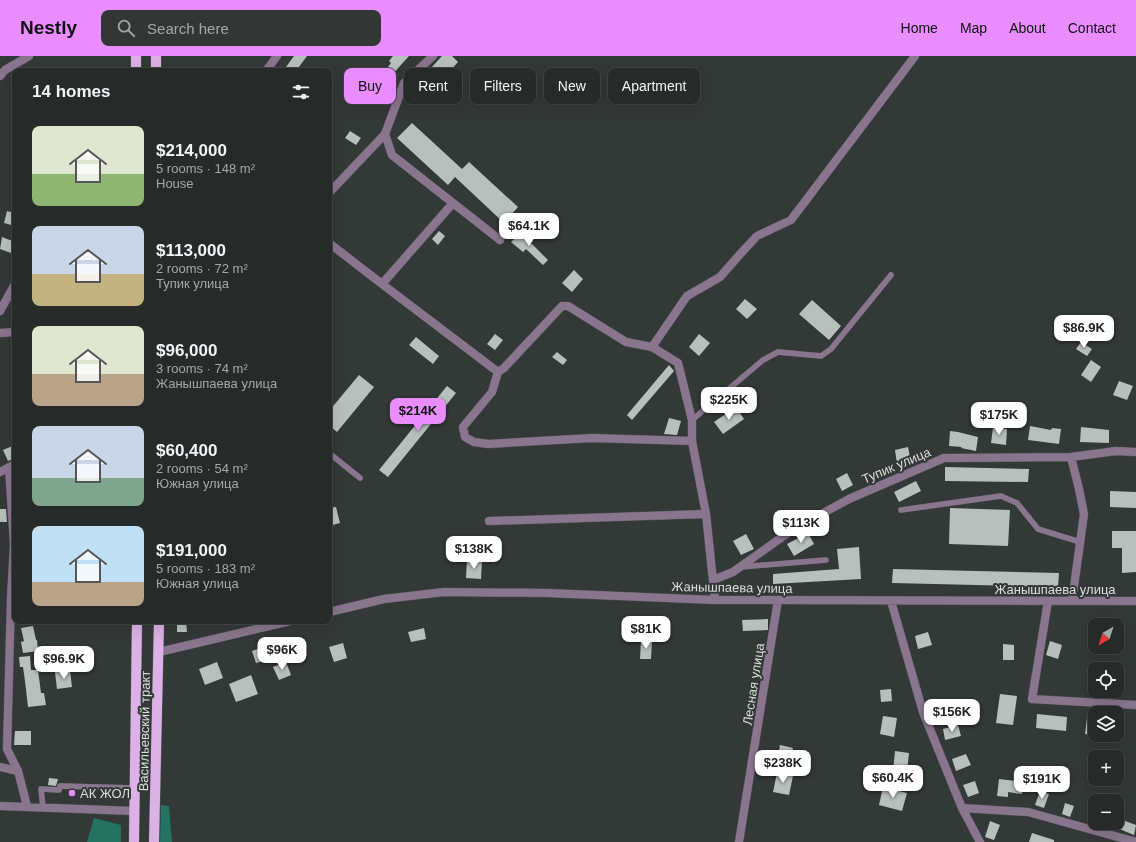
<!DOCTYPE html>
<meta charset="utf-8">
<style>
:root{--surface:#262b29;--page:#323735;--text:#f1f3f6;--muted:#a4a7a8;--line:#424746;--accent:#e98dfe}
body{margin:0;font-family:Helvetica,sans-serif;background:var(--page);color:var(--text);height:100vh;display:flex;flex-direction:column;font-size:15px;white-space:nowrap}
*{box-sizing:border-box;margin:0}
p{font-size:13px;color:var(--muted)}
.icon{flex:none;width:22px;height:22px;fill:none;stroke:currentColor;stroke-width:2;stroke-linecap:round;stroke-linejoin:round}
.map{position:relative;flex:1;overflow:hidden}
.details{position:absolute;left:12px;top:12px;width:320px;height:556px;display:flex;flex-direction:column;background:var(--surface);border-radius:8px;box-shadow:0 4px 16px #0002,0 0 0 1px var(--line)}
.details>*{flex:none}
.banner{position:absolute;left:344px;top:12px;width:380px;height:36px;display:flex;gap:8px}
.needle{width:26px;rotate:219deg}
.tools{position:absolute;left:1088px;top:562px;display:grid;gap:8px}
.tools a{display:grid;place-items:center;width:36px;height:36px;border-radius:8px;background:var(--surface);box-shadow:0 4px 16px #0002,0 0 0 1px var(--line);font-size:20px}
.price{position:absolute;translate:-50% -34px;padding:0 9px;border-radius:8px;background:#fff;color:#222;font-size:13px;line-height:26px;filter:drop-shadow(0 1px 2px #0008)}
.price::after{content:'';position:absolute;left:50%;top:24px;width:12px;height:9px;margin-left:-6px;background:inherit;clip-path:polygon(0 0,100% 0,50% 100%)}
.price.on{background:var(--accent);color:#111}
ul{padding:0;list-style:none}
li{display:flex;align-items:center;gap:12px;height:100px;padding:0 20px}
li span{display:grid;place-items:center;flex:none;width:112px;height:80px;border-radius:8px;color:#555}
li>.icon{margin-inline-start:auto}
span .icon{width:48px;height:48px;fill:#fffc;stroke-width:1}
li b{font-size:17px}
h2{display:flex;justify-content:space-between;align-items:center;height:48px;padding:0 20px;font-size:17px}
.pill{padding:0 14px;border-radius:8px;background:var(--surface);box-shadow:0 4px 16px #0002,0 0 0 1px var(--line);font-size:14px;line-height:36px}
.pill.on{background:var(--accent);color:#111}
header{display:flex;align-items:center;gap:24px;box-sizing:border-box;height:56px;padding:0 20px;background:var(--accent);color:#111}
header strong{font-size:19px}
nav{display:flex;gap:22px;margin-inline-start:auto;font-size:14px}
.search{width:280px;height:36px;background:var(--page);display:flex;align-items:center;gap:10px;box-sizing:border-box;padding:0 14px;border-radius:8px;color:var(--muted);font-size:15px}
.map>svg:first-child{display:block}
</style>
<header>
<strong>Nestly</strong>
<div class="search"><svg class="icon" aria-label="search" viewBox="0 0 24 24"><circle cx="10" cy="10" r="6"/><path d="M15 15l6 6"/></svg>Search here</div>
<nav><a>Home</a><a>Map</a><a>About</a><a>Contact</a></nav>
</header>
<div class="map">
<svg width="1136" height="786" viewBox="0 0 1136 786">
<rect width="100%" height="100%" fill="#333937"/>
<!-- forest -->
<path fill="#247260" d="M161,749L169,750L172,786H160Z
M94,762L121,769V786H87Z"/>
<!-- building -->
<path fill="#b8c0bd" d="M294,0H307L296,15H291L286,11Z
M393,0H409L391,20L392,21L377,42L369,36L391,7L389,5Z
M442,0H452L458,6L443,23L431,12Z
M412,67L462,113L469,106L518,151L504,167L455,121L448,129L397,82Z
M350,75L361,82L356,89L345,82Z
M7,155L15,157V170L4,167Z
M439,175L445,180L438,189L432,183Z
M522,175L533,185L531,187L548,204L543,209L526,193L523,196L511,186Z
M2,181L15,186L11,197L0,193Z
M574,214L583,223L572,236L562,227Z
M745,243L757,253L747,263L736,253Z
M812,244L841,270L829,284L799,258Z
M495,278L503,284L495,294L487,288Z
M699,278L710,287L699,300L689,291Z
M416,281L439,300L433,308L409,289Z
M1081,286L1092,293L1087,300L1076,293Z
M557,296L567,304L563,309L552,301Z
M1091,304L1101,311L1091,326L1081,319Z
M669,309L674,315L632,364L627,359Z
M359,319L374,331L337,376L329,369V355Z
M1119,325L1133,330L1127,344L1113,339Z
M447,330L456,337L388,421L379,414Z
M736,351L744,363L723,378L714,366Z
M669,362L681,365L677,379L664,378Z
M1030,370L1051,374L1052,372L1061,373L1059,388L1028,384Z
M1081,371L1109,374V387L1080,386Z
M993,372L1007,373L1006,389L991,387Z
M950,375L958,376L978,381L976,395L961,392L962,391L949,390Z
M15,389V402L8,405L3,394Z
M908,391L911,406L897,408L895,394Z
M945,411L1029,413L1028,426L945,425Z
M847,417L853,429L842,435L836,423Z
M916,425L921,435L899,446L894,436Z
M1110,435L1136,436V452L1110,451Z
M336,451L340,467L329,470V452Z
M950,452L1010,454L1008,490L949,488Z
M0,453H6L7,466H0Z
M1112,475H1136V516L1122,517V492H1112Z
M808,477L814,488L794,500L787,488Z
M746,478L754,493L741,499L733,485Z
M859,491L861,523L773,528V518L839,513L837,493Z
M467,504L482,505L481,523L466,522Z
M893,513L1059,517L1058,531L892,527Z
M768,563V574L743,575L742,564Z
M177,565H186L187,576H177Z
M33,570L36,584H37L38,595L23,597L21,586L24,585L21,572Z
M424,572L426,583L411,586L408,576Z
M928,576L932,589L918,593L915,580Z
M641,584L652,585L651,603H640Z
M1050,585L1062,589L1058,603L1046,599Z
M343,587L347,602L334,606L329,591Z
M1003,588L1014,589V604H1003Z
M263,591L267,604L256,607L252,595Z
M30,600L31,614H38L41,637H44L46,649L28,651L25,625L23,611H20L19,601Z
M217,606L223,622L205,629L199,613Z
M286,606L291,619L279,624L273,611Z
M70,614L72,631L57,633L55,616Z
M251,619L258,638L236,646L229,628Z
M891,633L892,645L881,646L880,634Z
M1000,638L1017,640L1013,669L996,667Z
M1037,658L1067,661L1066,675L1036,672Z
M883,660L897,662L894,681L880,678Z
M1087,662L1095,663V679L1085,678Z
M958,669L961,680L945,684L943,673Z
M15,675H31V689H14Z
M780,689L793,692L791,703L778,700Z
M895,695L909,697L907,716L893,715Z
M966,698L971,709L956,715L952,703Z
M777,717L793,720L789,739L773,736Z
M49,722L58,723L56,730L48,729Z
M999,723L1024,726L1022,738L1008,736V741L997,740Z
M975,725L979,737L968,741L963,729Z
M883,731L907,737L902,755L879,749Z
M1040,735L1049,738L1044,752L1035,749Z
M1065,747L1074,750L1070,761L1062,758Z
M1117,762L1136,769L1134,779L1117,772Z
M990,765L1000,769L994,784L985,781Z
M1032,777L1054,784V786H1029Z"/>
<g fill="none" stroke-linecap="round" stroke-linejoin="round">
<!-- service casing -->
<g stroke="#515755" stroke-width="6">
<path id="service" d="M692,364L763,304L778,296L821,300L831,293L891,219
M329,397L360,422
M901,454L1001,440L1017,447L1038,473L1080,486
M741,511L826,504
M43,751L41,733L59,734L60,730L134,732"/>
</g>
<!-- minor casing -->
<g stroke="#515755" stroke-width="9">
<path id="minor" d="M266,15L277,0
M0,20L5,14L29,0
M385,78L392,99L500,184
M329,137L385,78L404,27L433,0
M329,187L382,228L453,147
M382,228L498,316L504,312L562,250H568L626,286L652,291
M0,255L15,228
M0,277L15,276
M498,316L492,336L463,371L465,381L474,386L488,388L592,382L692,385
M1071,401L1079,433L1084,458L1072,545
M9,411L14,489L11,541L7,693L18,715L27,750
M0,416L15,408
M489,465L706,458
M713,524L733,516L792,474L849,443L944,402L1071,401L1116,395L1136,396
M715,544L706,458L692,385V364L678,307L652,291L687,240L720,221L742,196L757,180L791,164L915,0
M891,545L923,656L962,752L980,786
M1048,545L1032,643L1136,649
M329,556L384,543L444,536L547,537L715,544L1136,545
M159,596L290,565
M0,711L18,715
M0,750L134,755
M962,752L1028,756L1136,786
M739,786L778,544"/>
</g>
<!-- primary casing -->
<g stroke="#515755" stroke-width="11">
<path id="primary" d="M136,0V15
M156,0V15
M134,786L137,565
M154,786L159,565"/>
</g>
<!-- service -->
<use href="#service" stroke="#8a758e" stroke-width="5.5"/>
<!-- minor -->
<use href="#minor" stroke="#8a758e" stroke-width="8"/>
<!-- primary -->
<use href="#primary" stroke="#dcb1e5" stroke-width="10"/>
</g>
<!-- markers -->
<circle fill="#e98dfe" stroke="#333937" stroke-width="1.5" cx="72" cy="737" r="4"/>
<g text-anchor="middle" stroke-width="4" stroke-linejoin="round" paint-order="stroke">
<!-- street labels -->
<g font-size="13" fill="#dbdfde" stroke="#333937">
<text transform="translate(896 409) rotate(-23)" y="5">Тупик улица</text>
<text transform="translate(732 531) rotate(1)" y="5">Жанышпаева улица</text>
<text x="1055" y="538">Жанышпаева улица</text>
<text transform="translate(753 628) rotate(-81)" y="5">Лесная улица</text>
<text transform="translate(144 675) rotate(-89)" y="5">Васильевский тракт</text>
</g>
<!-- poi labels -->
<g font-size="13" fill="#dbdfde" stroke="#333937" text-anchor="start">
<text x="80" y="742">АК ЖОЛ</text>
</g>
</g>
</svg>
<div class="tools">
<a><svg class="needle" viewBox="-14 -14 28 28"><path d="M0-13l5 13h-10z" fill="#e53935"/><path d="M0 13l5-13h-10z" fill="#a4a7a8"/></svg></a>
<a><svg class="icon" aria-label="locate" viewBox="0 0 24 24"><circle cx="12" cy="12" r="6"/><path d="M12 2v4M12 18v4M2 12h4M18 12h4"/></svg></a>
<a><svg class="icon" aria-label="layers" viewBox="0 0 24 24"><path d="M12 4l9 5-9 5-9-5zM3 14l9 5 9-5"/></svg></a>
<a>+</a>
<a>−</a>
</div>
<b class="price" style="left:529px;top:191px">$64.1K</b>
<b class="price" style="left:1084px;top:293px">$86.9K</b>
<b class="price" style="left:729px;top:365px">$225K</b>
<b class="price on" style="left:418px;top:376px">$214K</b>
<b class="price" style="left:999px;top:380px">$175K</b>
<b class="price" style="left:801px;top:488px">$113K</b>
<b class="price" style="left:474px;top:514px">$138K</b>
<b class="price" style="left:646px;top:594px">$81K</b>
<b class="price" style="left:282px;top:615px">$96K</b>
<b class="price" style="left:64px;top:624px">$96.9K</b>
<b class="price" style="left:952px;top:677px">$156K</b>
<b class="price" style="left:783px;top:728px">$238K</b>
<b class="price" style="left:893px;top:743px">$60.4K</b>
<b class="price" style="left:1042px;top:744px">$191K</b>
<div class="banner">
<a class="pill on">Buy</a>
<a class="pill">Rent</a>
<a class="pill">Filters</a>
<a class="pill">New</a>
<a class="pill">Apartment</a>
</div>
<section class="details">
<h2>14 homes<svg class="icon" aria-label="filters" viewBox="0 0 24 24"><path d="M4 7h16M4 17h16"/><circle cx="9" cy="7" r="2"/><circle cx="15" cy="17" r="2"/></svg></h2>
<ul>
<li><span style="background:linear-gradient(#dfe7d0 60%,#8fb573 0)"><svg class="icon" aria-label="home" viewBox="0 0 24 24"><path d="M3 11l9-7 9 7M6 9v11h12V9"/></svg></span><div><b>$214,000</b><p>5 rooms · 148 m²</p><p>House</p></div></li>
<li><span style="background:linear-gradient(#c9d6e8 60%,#c2b280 0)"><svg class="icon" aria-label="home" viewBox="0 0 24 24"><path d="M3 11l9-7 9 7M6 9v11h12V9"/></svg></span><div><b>$113,000</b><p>2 rooms · 72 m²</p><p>Тупик улица</p></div></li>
<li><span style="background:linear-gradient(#dfe7d0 60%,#b9a48a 0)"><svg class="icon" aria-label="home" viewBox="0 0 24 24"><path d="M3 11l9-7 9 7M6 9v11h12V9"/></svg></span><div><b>$96,000</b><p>3 rooms · 74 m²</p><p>Жанышпаева улица</p></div></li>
<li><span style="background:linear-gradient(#c9d6e8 65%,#7fa58c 0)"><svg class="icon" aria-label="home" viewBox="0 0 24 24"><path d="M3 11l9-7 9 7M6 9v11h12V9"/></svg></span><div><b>$60,400</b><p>2 rooms · 54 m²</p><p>Южная улица</p></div></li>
<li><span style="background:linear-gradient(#bfe0f5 70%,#b9a48a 0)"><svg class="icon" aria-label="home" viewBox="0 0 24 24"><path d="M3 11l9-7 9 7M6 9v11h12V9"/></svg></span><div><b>$191,000</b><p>5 rooms · 183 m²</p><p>Южная улица</p></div></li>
</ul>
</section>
</div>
